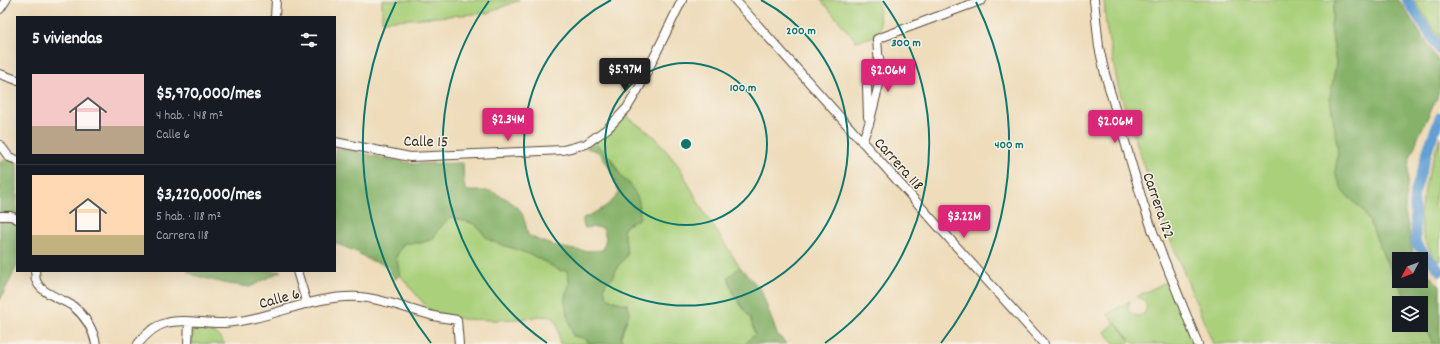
<!DOCTYPE html>
<html lang="es">
<meta charset="utf-8">
<style>
:root{--surface:#171b24;--page:#20242c;--text:#f1f3f6;--muted:#9ea1a6;--line:#363941;--accent:#db2777}
body{margin:0;font-family:Dekko,sans-serif;background:var(--page);color:var(--text);height:100vh;display:flex;flex-direction:column;font-size:15px;white-space:nowrap}
*{box-sizing:border-box;margin:0}
p{font-size:13px;color:var(--muted)}
.icon{flex:none;width:22px;height:22px;fill:none;stroke:currentColor;stroke-width:2;stroke-linecap:round;stroke-linejoin:round}
.map{position:relative;flex:1;overflow:hidden}
.drawer{position:absolute;left:16px;top:16px;width:320px;height:256px;display:flex;flex-direction:column;background:var(--surface);border-radius:0px;box-shadow:0 4px 16px #0002}
.drawer>*{flex:none}
.needle{width:26px;rotate:229deg}
.fabs{position:absolute;left:1392px;top:252px;display:grid;gap:8px}
.fabs a{display:grid;place-items:center;width:36px;height:36px;border-radius:0px;background:var(--surface);box-shadow:0 4px 16px #0002;font-size:20px}
.price{position:absolute;translate:-50% -34px;padding:0 9px;border-radius:4px;background:var(--accent);color:#fff;font-size:13px;line-height:26px;filter:drop-shadow(0 1px 2px #0008)}
.price::after{content:'';position:absolute;left:50%;top:24px;width:12px;height:9px;margin-left:-6px;background:inherit;clip-path:polygon(0 0,100% 0,50% 100%)}
.price.current{background:#222;color:#fff}
ul{padding:0;list-style:none}
li{display:flex;align-items:center;gap:12px;height:100px;padding:0 16px}
li+li{border-top:1px solid var(--line)}
li span{display:grid;place-items:center;flex:none;width:112px;height:80px;border-radius:0px;color:#555}
li>.icon{margin-inline-start:auto}
span .icon{width:48px;height:48px;fill:#fffc;stroke-width:1}
li b{font-size:17px}
h2{display:flex;justify-content:space-between;align-items:center;height:48px;padding:0 16px;font-size:17px}
.map>svg:first-child{display:block}
</style>
<div class="map">
<svg width="1440" height="344" viewBox="0 0 1440 344">
<rect width="100%" height="100%" fill="#f7f3e8"/>
<filter id="ink" filterUnits="userSpaceOnUse"><feTurbulence type="fractalNoise" baseFrequency=".025" numOctaves="2"/><feDisplacementMap in="SourceGraphic" scale="8" xChannelSelector="R" yChannelSelector="G"/><feConvolveMatrix kernelMatrix="1 2 1 2 8 2 1 2 1" color-interpolation-filters="sRGB"/></filter>
<filter id="wash" filterUnits="userSpaceOnUse"><feTurbulence type="fractalNoise" baseFrequency=".012" numOctaves="4" result="noise"/><feDisplacementMap in="SourceGraphic" scale="16" xChannelSelector="R" yChannelSelector="G"/><feGaussianBlur stdDeviation="0.9" result="paint"/><feColorMatrix in="noise" values="0 0 0 0 0 0 0 0 0 0 0 0 0 0 0 0 0 1.4 0 .05"/><feComposite in="paint" operator="in"/></filter>
<g filter="url(#wash)">
<rect width="100%" height="100%" fill="#eedcba"/>
<!-- green -->
<path fill="#aad07b" stroke="#727d4c" d="M382,0H519L488,13L382,21Z
M821,0H878L881,35L856,41Z
M1104,0H1335L1331,26L1336,64L1330,97L1338,152L1335,172L1343,192L1362,209L1372,227L1384,257L1409,303H1399V325H1421V322L1434,344H1213L1159,211L1118,86L1106,26Z
M1413,0H1440V39L1417,5Z
M625,115L656,138L680,168L703,211L740,267L729,277L734,295L750,318L755,334L745,344H622L621,336L624,328L627,304C615,302 599,298 606,282L612,279L618,266L627,255L626,245L623,230L627,225L640,218L631,185L623,179L610,157L593,142L612,130Z
M1440,137V180L1437,184L1434,206L1440,217V262L1435,259L1424,239L1420,215L1426,183Z
M450,216L475,224L489,240L532,255L561,271L566,269C574,287 565,287 565,301C565,309 571,327 573,336L584,338L591,344H560L557,324L553,317L540,316L520,319L492,320L462,319L430,311L400,275L396,257L404,242L420,243L433,239L437,231Z
M1172,279L1198,344H1134L1107,314L1130,301L1128,308C1131,316 1137,318 1144,314C1149,307 1146,298 1136,297Z
M1115,323L1130,341L1127,344H1115L1105,332Z
M193,329L216,333L225,344H192Z"/>
<!-- forest -->
<path fill="#87b26b" stroke="#616e44" d="M1335,0H1399L1440,64V84L1437,98L1419,135L1409,161L1405,211L1414,259H1399V281H1421V267L1440,286V344H1434L1421,322V303H1409L1384,257L1372,227L1362,209L1343,192L1335,172L1338,152L1330,97L1336,64L1331,26Z
M593,142L610,157L623,179L631,185L639,201L640,218L627,225L623,230L626,245L627,255L618,266L612,279L606,282C599,298 615,302 627,304L630,311L621,336L622,344H591L584,338L573,336C571,327 565,310 565,301C565,287 574,287 566,270L561,271L532,255L489,240L475,224L450,217L437,231L433,239L420,243H404L396,256L400,275L395,279L386,265L369,260L357,252L335,243V151L336,148L414,164L463,163L464,185L467,191H490L507,199L521,211L525,222L528,235C550,247 578,253 603,250L606,238L603,228L595,227L585,228L583,223V218C597,212 610,206 619,193C616,182 607,159 598,152C595,150 589,149 586,148Z
M9,157L17,160V266L0,300V162Z
M740,267L761,290L777,334L787,344H745L755,334L750,318L734,295L728,277Z
M187,271H281L250,287L223,283L194,275Z"/>
<g fill="none" stroke-linecap="round" stroke-linejoin="round">
<!-- river -->
<path stroke="#649fd4" stroke-width="10" d="M1407,0L1440,50
M1440,117L1429,146L1414,196L1416,244L1440,271"/>
</g>
</g>
<g filter="url(#ink)">
<g fill="none" stroke-linecap="round" stroke-linejoin="round">
<!-- minor casing -->
<g stroke="#564535" stroke-width="10">
<path id="minor" d="M735,0L1044,344
M1094,0L1099,47L1105,74L1143,203L1153,232L1198,344
M0,9L6,0
M275,17L276,0
M0,74L17,80
M868,117L867,85L879,58
M335,142L410,157L563,150L586,144L608,128L627,108L640,86L682,0
M862,142L869,124L880,80L877,39L982,0
M0,145L9,157L17,160
M0,216H11L17,219
M35,271C36,274 35,278 36,280C40,294 64,299 74,307C86,317 93,329 96,344
M297,271L307,304
M138,344C146,334 154,326 166,323C184,318 206,324 224,323C270,320 313,294 360,297C384,299 407,309 430,315C439,318 448,318 457,320L459,344
M188,344L189,322"/>
</g>
<!-- minor -->
<use href="#minor" stroke="#fff" stroke-width="8"/>
</g>
</g>
<!-- distance rings -->
<g fill="none" stroke="#0f766e" stroke-width="2">
<circle cx="686" cy="144" r="81"/>
<path d="M761 0A162 162 0 1 1 611 0"/>
<path d="M547 343A243 243 0 0 1 489 1M883 1A243 243 0 0 1 825 343"/>
<path d="M431 343A323 323 0 0 1 396 2M976 2A323 323 0 0 1 941 343"/>
</g>
<g text-anchor="middle" stroke-width="3" stroke-linejoin="round" paint-order="stroke">
<!-- street labels -->
<g font-size="16" fill="#3b2a1e" stroke="#f7f3e8">
<text transform="translate(426 140) rotate(1)" y="6">Calle 15</text>
<text transform="translate(900 163) rotate(48)" y="6">Carrera 118</text>
<text transform="translate(1160 205) rotate(71)" y="6">Carrera 122</text>
<text transform="translate(279 297) rotate(-15)" y="6">Calle 6</text>
</g>
</g>
<circle cx="686" cy="144" r="6" fill="#0f766e" stroke="#f7f3e8" stroke-width="2"/>
<g font-size="12" text-anchor="middle" font-weight="bold" fill="#0f766e" stroke="#f7f3e8" stroke-width="3" stroke-linejoin="round" paint-order="stroke">
<text x="801" y="34">200 m</text>
<text x="906" y="46">300 m</text>
<text x="743" y="91">100 m</text>
<text x="1009" y="148">400 m</text>
</g>
</svg>
<div class="fabs">
<a><svg class="needle" viewBox="-14 -14 28 28"><path d="M0-13l5 13h-10z" fill="#e53935"/><path d="M0 13l5-13h-10z" fill="#9ea1a6"/></svg></a>
<a><svg class="icon" aria-label="layers" viewBox="0 0 24 24"><path d="M12 4l9 5-9 5-9-5zM3 14l9 5 9-5"/></svg></a>
</div>
<b class="price current" style="left:625px;top:92px">$5.97M</b>
<b class="price" style="left:888px;top:93px">$2.06M</b>
<b class="price" style="left:508px;top:142px">$2.34M</b>
<b class="price" style="left:1115px;top:144px">$2.06M</b>
<b class="price" style="left:964px;top:239px">$3.22M</b>
<section class="drawer">
<h2>5 viviendas<svg class="icon" aria-label="filters" viewBox="0 0 24 24"><path d="M4 7h16M4 17h16"/><circle cx="9" cy="7" r="2"/><circle cx="15" cy="17" r="2"/></svg></h2>
<ul>
<li><span style="background:linear-gradient(#f6c9c9 65%,#b9a48a 0)"><svg class="icon" aria-label="home" viewBox="0 0 24 24"><path d="M3 11l9-7 9 7M6 9v11h12V9"/></svg></span><div><b>$5,970,000/mes</b><p>4 hab. · 148 m²</p><p>Calle 6</p></div></li>
<li><span style="background:linear-gradient(#ffd9b3 75%,#c2b280 0)"><svg class="icon" aria-label="home" viewBox="0 0 24 24"><path d="M3 11l9-7 9 7M6 9v11h12V9"/></svg></span><div><b>$3,220,000/mes</b><p>5 hab. · 118 m²</p><p>Carrera 118</p></div></li>
</ul>
</section>
</div>
